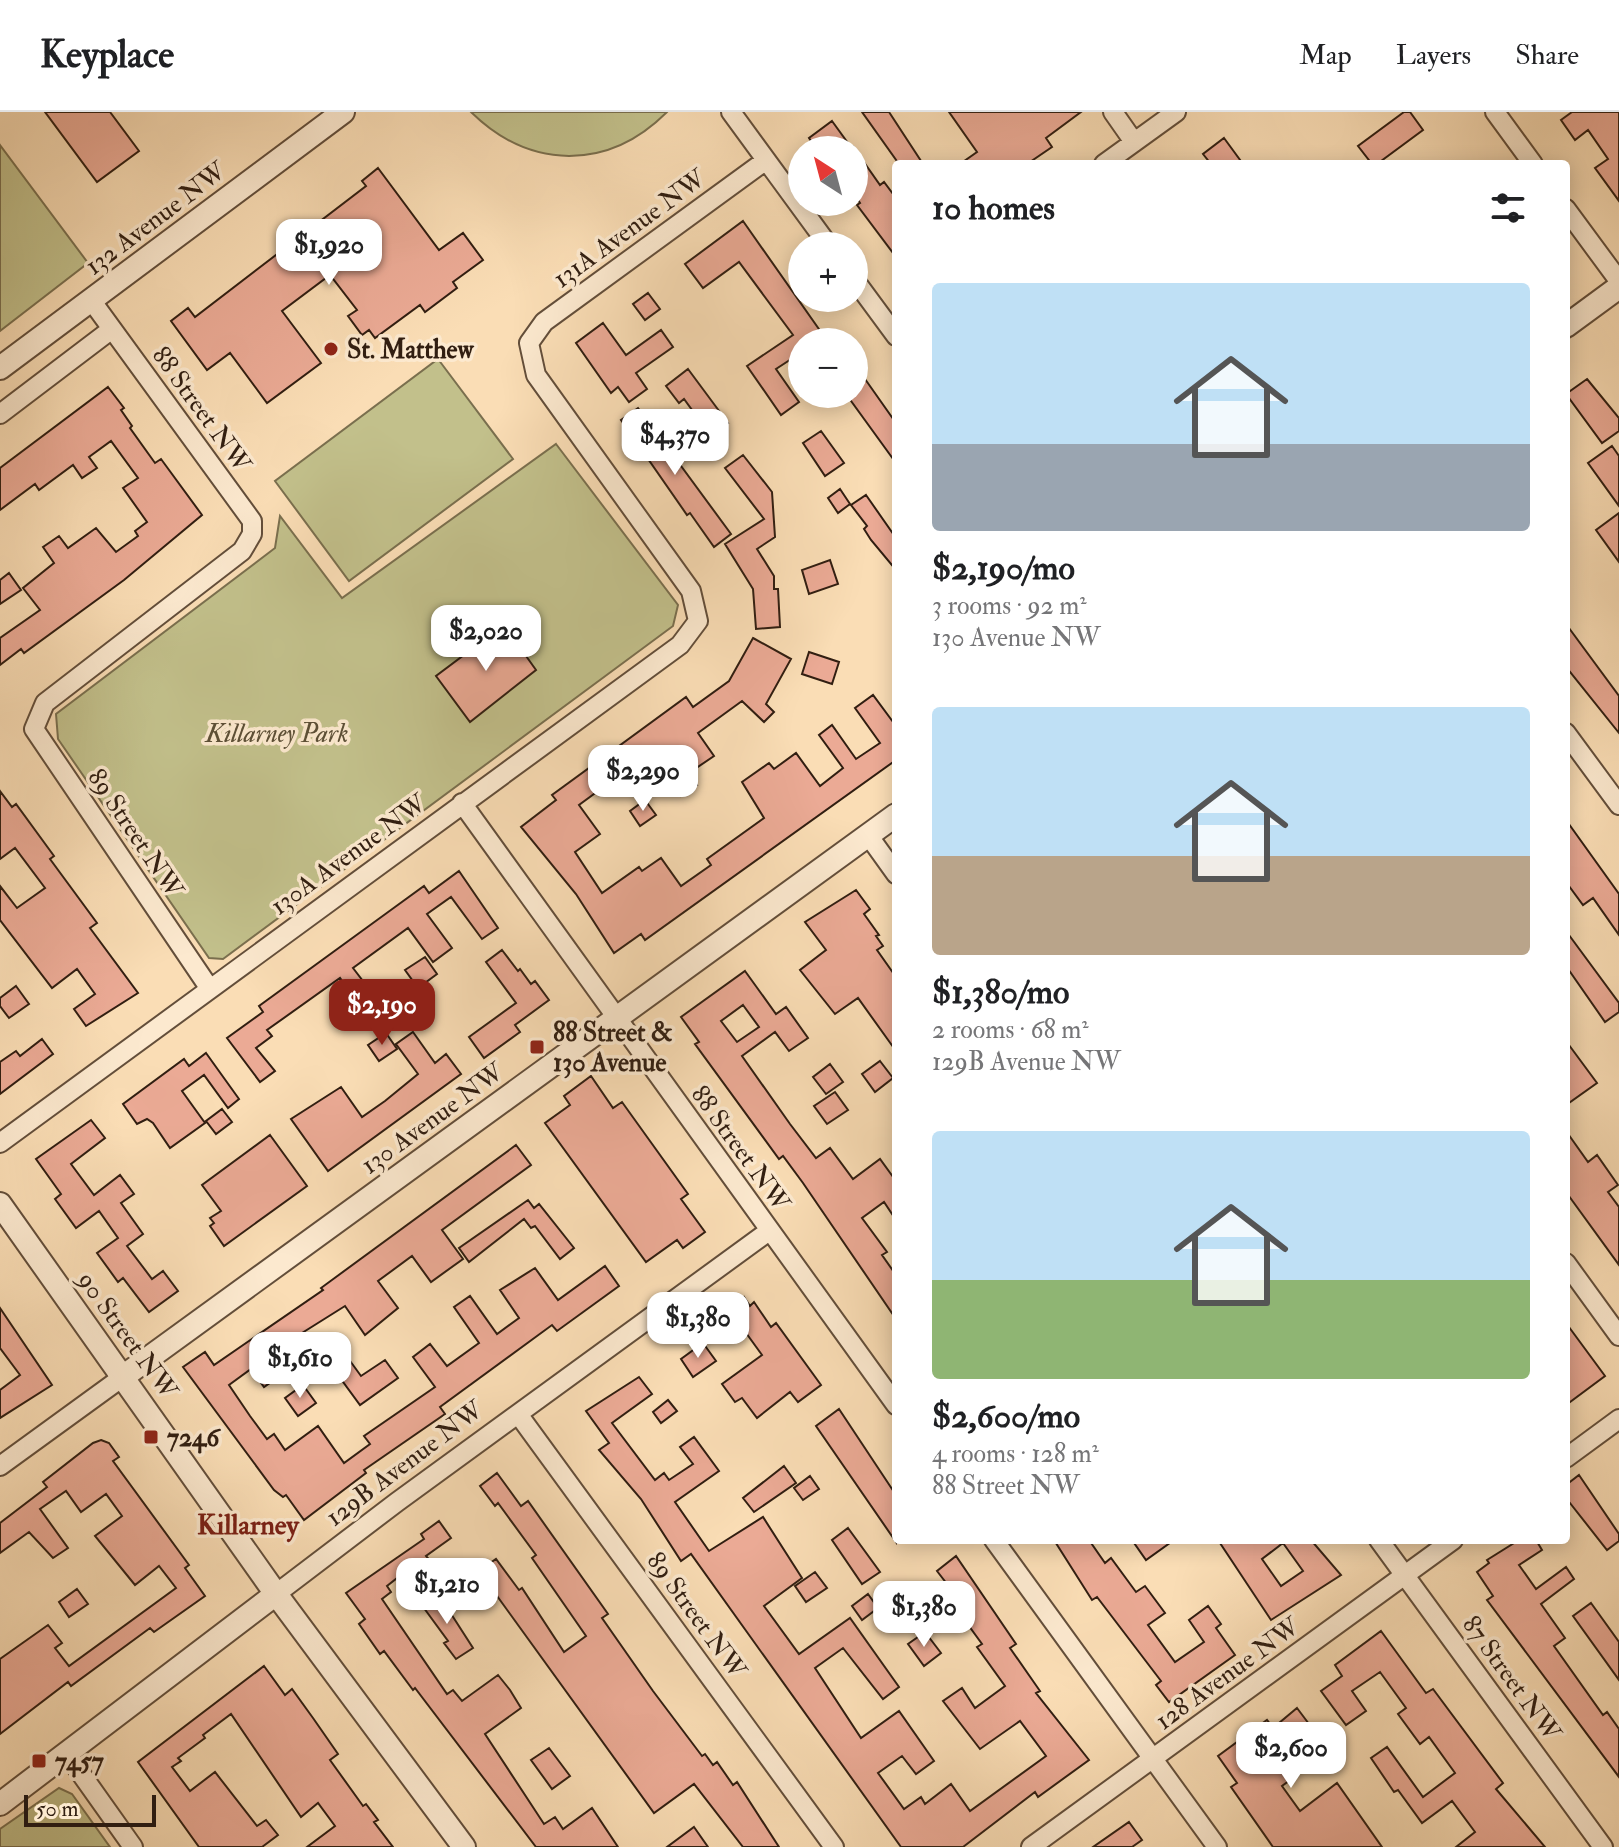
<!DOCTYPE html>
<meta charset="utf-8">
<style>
:root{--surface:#fff;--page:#f6f6f6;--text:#202124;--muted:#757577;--line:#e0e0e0;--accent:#8f2418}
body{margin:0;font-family:"IM FELL Double Pica",serif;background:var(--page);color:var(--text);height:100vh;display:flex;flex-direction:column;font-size:30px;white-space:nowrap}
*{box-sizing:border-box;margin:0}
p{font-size:26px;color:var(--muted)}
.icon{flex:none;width:44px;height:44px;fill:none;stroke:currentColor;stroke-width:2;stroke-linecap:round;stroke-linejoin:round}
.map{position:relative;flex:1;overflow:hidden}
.drawer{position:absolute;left:892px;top:48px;width:678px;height:1384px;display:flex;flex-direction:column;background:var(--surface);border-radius:8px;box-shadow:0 4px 20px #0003}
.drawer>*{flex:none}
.needle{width:52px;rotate:324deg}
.buttons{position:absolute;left:788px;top:24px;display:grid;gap:16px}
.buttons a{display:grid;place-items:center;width:80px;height:80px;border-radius:50%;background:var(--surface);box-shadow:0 4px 20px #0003;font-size:40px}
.scale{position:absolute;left:24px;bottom:20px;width:132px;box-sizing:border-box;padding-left:8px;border:4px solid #311e11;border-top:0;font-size:22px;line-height:28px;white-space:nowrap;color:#311e11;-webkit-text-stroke:6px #fce9cf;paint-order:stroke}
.price{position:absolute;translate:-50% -68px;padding:0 18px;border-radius:16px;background:#fff;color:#222;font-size:26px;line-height:52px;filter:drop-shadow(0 2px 4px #0008)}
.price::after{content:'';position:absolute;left:50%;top:48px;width:24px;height:18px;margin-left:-12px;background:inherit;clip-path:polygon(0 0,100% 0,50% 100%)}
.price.current{background:var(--accent);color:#fff}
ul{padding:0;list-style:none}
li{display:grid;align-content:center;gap:16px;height:424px;padding:0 40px}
li span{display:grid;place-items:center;height:248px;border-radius:8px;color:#555}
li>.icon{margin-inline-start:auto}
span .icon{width:144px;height:144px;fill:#fffc;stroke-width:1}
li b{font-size:34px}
h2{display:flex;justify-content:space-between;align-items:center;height:96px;padding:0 40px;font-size:34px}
header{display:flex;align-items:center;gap:48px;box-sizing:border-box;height:112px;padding:0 40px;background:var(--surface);border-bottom:2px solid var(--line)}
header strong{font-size:38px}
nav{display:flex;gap:44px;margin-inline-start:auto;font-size:28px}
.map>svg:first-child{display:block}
</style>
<header>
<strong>Keyplace</strong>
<nav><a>Map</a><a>Layers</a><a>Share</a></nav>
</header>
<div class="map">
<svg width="1619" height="1735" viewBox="0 0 1619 1735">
<rect width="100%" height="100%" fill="#faddb5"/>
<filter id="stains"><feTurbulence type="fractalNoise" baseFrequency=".0025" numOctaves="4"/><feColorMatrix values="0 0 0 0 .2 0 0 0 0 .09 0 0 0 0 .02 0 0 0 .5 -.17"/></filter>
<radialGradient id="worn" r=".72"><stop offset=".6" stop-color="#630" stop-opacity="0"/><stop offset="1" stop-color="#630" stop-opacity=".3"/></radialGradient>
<!-- green -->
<path fill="#c2c08b" stroke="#7a6f4e" stroke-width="2" d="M471,0H667C608,59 530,58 471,0Z
M0,33L88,151L0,219Z
M438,247L513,347L349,469L275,369Z
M556,332L678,493L673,514L223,847L209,846L58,627L56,602L275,436L280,404L342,486Z
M59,1676L72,1682L110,1735H0V1717Z"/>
<!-- building -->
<path fill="#ebaa95" stroke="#311e11" stroke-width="2" fill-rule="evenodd" d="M45,0H110L139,39L97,70Z
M862,0H889L923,52H899Z
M949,0H1081L1046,26L1052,35L1027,52H960L977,40Z
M1404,0H1410L1423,18L1377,52H1372L1358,34Z
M1572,0H1619V89L1595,56L1608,47L1588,18L1575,28L1561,8Z
M832,9L853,38H817L809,26Z
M1224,26L1243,52H1211L1203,42Z
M854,36L880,73L884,70L896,86V145L857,93L860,91L854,82Z
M378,56L439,138L463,121L483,148L453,170L457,176L425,200L420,193L375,226L369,218L362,223L348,204L357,198L330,163L282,199L321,251L267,291L230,241L207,258L171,209L188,196L195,205L366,74L362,69Z
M743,109L828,230H802V240L776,257L799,290L781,303L747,254L793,223L739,150L703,176L685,152Z
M648,181L660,197L645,208L633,192Z
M603,211L626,243L661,218L673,235L636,261L647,277L629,290L618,275L611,281L576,231Z
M688,257L728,311L711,324L684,287L679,291L666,274Z
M865,267L896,311V351L846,282H854V274Z
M1587,267L1619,306V319L1602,331L1566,282Z
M108,275L124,296L121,298L132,314L130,316L155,351L161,347L202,403L124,468L24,541L21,537L0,553V526L40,498L23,476L54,451L43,435L59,424L68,436L96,416L116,440L138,424L135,419L147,410L123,376L138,366L111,329L89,345L97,356L82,366L73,353L39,378L35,372L0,398V356Z
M638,296L666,332L671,329L679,339L673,343L731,422L714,435L690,401L687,403L621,308Z
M821,319L844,351L825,364L803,331Z
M1612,334L1619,344V394L1588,351Z
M743,343L772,380L775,425L757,437L774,464V477H778L780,515L756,517L753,477L725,432L764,407L725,356Z
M840,377L850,392L838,401L828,386Z
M866,383L896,426V458L871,428L864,417L867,414L851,393Z
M1619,401V450L1596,418Z
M830,448L838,472L809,482L802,458Z
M9,461L21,478L0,492V468Z
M1566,512L1619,584V621L1566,555Z
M504,513L536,558L470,610L436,564Z
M753,526L791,547L766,592L774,600L764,610L742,589L698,621L714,644L689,661L697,673L681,684L659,654L653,658L643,646L579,693L600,722L575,740L602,781L639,755L642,759L661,746L681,774L711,753L707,747L764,706L742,670L769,651L774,657L796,641L820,674L843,656L819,623L832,613L856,647L880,631L855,596L873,583L896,614V648L645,828L641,822L614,841L576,782L521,715L556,688L552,683L686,585L693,595L729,569Z
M809,540L839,550L832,572L802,562Z
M0,679L12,695L16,692L54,744L50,747L97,811L90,816L138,881L86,914L74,897L95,882L77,857L52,876L0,808V774L17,796L45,776L15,736L0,747Z
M645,688L656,703L640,714L630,699Z
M1566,708L1619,782V823L1593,786L1583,793L1566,770Z
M459,759L498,816L482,827L451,785L427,802L452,836L433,850L408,816L353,856L376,886L362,897L340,866L267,918L272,924L256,936L275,959L260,970L227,926L263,900L259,894L395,795L424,774L429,781Z
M856,778L870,797L864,802L879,823L876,824L883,834L877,838L896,865V939L858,886L835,902L800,858L826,838L805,810Z
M1566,819L1619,891V900L1605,910L1566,854Z
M502,838L518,859L520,857L531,872L535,869L549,888L515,913L520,920L484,946L469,925L516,891L486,850Z
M425,845L437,862L418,876L405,858Z
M745,859L776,902L786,895L808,926L789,939L775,920L742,944L790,1012L816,1046L830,1036L853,1067L880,1047L896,1069V1108L884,1090L862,1106L887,1140L882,1143L896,1163V1207L803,1071L783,1044L779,1047L695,932L699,930L681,905ZM743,893L759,915L737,930L721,909Z
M16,874L29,892L9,906L0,894V886Z
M413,920L435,951L446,942L461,962L328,1059L291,1007L341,975L362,1005L385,989L418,962L396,932Z
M386,921L397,937L379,949L368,933Z
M42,927L53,942L0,982V950L16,939L20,944Z
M1566,929L1597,971L1566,993Z
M206,941L239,987L228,996L204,963L182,979L205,1011L170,1036L153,1011L147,1007L137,1012L123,992L184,947L189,954Z
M880,949L893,966L875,980L862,962Z
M830,952L843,970L826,982L813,965Z
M591,964L613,996L622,990L688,1082L681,1087L705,1120L683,1136L677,1128L646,1150L545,1011L570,993L564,984Z
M835,980L848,998L827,1012L814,994Z
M222,997L232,1010L216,1022L206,1009Z
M91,1008L105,1026L71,1052L94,1083L120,1063L134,1082L121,1091L143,1122L127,1134L152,1167L163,1159L178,1179L149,1200L123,1166L118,1170L97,1141L118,1126L99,1099L76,1116L55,1087L61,1082L36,1047Z
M1566,1019L1588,1050L1597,1043L1618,1073L1608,1080L1619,1095V1153L1566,1080Z
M270,1023L307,1074L224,1134L210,1114L214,1111L210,1106L221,1099L202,1073Z
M516,1033L531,1053L442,1118L463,1147L431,1170L412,1144L378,1169L398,1196L365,1223L345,1194L267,1243L281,1263L264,1275L251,1257L229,1273L250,1304L267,1327L274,1322L285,1338L318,1314L344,1351L370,1332L364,1324L435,1275L413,1245L430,1232L447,1254L479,1231L454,1195L470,1184L497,1222L519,1206L500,1178L535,1156L558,1188L605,1154L619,1174L557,1219L552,1213L440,1295L445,1302L364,1358L366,1361L304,1408L286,1383L283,1385L274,1378L183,1255L205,1240L214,1253L323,1178L321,1176Z
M528,1088L534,1096L539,1092L574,1136L560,1147L535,1114L531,1116L524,1107L469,1150L459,1136Z
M744,1185L750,1194L754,1190L771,1215L776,1211L821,1273L798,1290L790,1280L757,1306L742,1286L735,1290L722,1272L762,1243L741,1214L736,1217L724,1200Z
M0,1196L52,1273L0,1306V1278L20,1263L0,1236Z
M1566,1211L1605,1264L1566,1293Z
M337,1231L361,1264L385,1248L398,1266L360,1293L335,1259L332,1262L319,1244Z
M703,1231L716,1249L693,1265L681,1247Z
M639,1265L652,1282L612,1311L655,1368L664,1361L669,1368L693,1352L680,1335L694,1325L719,1359L675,1390L709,1439L763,1405L802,1466L764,1494L799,1542L850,1506L899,1575L883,1587L843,1536L815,1556L861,1626L899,1599L934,1649L916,1662L902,1644L878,1661L904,1697L921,1685L925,1692L951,1672L970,1699L1046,1644L1020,1609L980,1637L943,1589L962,1576L975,1596L1005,1574L977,1535L982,1532L958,1499L964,1494L937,1459L956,1444L1016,1532L1010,1536L1040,1579L1036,1581L1089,1648L1038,1685L1035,1680L963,1735H901L691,1442L681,1449L641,1387L599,1338L609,1331L586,1299Z
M303,1273L316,1291L298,1304L285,1286Z
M668,1288L677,1299L661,1311L653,1300Z
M839,1297L896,1383V1430L816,1314Z
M101,1328L109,1331L119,1345L113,1349L189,1453L185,1456L205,1484L154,1520L150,1516L71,1574L68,1570L0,1622V1547L48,1513L62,1531L55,1536L69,1554L176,1476L159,1454L135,1473L95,1424L122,1404L106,1382L81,1400L66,1379L40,1397L68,1436L53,1446L29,1420L0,1441V1411L47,1375L43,1370L93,1331Z
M784,1354L796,1371L754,1400L743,1386Z
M497,1361L521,1394L528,1389L608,1502L602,1506L653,1579L702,1644L705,1642L713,1653L717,1650L733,1673L737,1670L779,1735H743L694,1672L654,1701L479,1459L496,1447L519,1478L522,1476L564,1540L586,1524L532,1446L536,1443L498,1391L495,1394L480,1374Z
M1579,1363L1619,1422V1429L1607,1438L1566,1386V1373Z
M810,1364L819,1377L803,1388L794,1376Z
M439,1409L451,1426L426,1444L432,1451L421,1459L415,1452L387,1474L391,1480L382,1487L447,1582L453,1578L462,1589L498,1563L510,1578L521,1596L485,1622L544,1712L555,1705L563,1717L592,1696L618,1735H536L415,1576L413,1578L384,1539L380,1542L359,1512L365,1507L346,1481L424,1427L421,1422Z
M848,1416L880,1460L862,1472L832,1428Z
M1054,1428H1089L1105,1451L1111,1446L1136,1480L1145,1474L1165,1501L1148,1513L1175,1550L1204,1530L1189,1508L1208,1494L1221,1512L1216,1516L1235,1543L1169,1590L1156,1573L1161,1569L1097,1485L1092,1488Z
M1132,1428H1174L1146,1448Z
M1218,1428H1311L1341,1463L1271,1508ZM1283,1431L1303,1459L1281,1474L1262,1447Z
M1519,1428H1536L1542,1438L1519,1453L1536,1477L1566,1455L1574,1467L1541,1492L1565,1526L1554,1534L1603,1603L1607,1600L1619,1617V1665L1487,1488L1493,1484L1477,1460L1489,1451L1487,1448Z
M815,1460L827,1476L806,1490L795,1474Z
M77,1477L88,1492L69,1505L59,1490Z
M437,1480L473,1536L456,1547L444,1531L448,1529L421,1492Z
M868,1482L878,1496L862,1508L852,1494Z
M1591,1491L1619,1530V1568L1573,1504Z
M1381,1519L1426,1581L1433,1577L1503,1671L1496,1677L1545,1735H1456L1475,1720L1452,1689L1422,1711L1398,1678L1394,1680L1371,1646L1387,1635L1423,1685L1455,1661L1429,1625L1420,1632L1398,1602L1406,1596L1380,1560L1352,1579L1366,1599L1346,1613L1321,1579L1342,1564L1335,1553Z
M925,1520L941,1541L924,1554L908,1532Z
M264,1554L285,1583L292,1577L313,1606L338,1642L330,1648L363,1694L366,1692L378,1708L374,1710L393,1735H307L335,1714L318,1691L301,1705L231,1602L203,1623L205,1626L178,1646L181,1649L172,1655L190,1679L215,1660L257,1714L266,1708L278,1723L262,1735H199L138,1650Z
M1297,1596L1309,1612L1300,1619L1320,1646L1282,1674L1300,1699L1337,1671L1382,1735H1273L1231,1675L1237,1671L1218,1644L1267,1608L1273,1616Z
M549,1636L570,1664L552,1677L531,1648Z
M1129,1710L1142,1728L1132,1735H1093Z
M694,1715L708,1735H667Z"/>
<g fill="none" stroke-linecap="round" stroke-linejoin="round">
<!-- minor casing -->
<g stroke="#634e3a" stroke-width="22">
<path id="minor" d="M731,0L829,134
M1113,0L1134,30
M1495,0L1533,52
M1104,52L1176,0
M1566,97L1619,169
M854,167L896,224
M91,188L252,409V422L242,439L45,591L34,617L210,877
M0,302L112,217
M1566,621L1619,693
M462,691L896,1293
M868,723L896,762
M0,1031L680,533L698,509L691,479L536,263L529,231L544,210L765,49
M1566,1151L1619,1224
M518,1302L834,1735
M1566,1346L1619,1307
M0,1354L124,1264
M994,1428L1217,1735
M1379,1428L1603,1735
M276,1482L397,1390L769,1119
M67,1642L133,1735
M1031,1735L1453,1428"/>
</g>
<!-- tertiary casing -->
<g stroke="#634e3a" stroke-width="26">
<path id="tertiary" d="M1566,214L1619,175
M0,256L343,0
M0,1092L276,1482L464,1735
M124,1264L896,703
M0,1692L276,1482"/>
</g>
<!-- minor -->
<use href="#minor" stroke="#fce9cf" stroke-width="18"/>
<!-- tertiary -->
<use href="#tertiary" stroke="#fce9cf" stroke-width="22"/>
</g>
<!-- markers -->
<g fill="#8f2418" stroke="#fce9cf" stroke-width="3">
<circle cx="331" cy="237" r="8"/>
<rect x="529" y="927" width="16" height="16" rx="4"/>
<rect x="143" y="1317" width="16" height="16" rx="4"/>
<rect x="31" y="1641" width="16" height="16" rx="4"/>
</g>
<g text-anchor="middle" stroke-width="7" stroke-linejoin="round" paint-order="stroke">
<!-- street labels -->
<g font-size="26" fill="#311e11" stroke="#fce9cf">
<text transform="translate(155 106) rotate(-37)" y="9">132 Avenue NW</text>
<text transform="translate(629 116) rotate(-36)" y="9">131A Avenue NW</text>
<text transform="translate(202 297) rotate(54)" y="9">88 Street NW</text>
<text transform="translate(136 721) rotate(56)" y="9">89 Street NW</text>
<text transform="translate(348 742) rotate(-36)" y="9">130A Avenue NW</text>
<text transform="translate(432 1006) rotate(-36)" y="9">130 Avenue NW</text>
<text transform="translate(741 1036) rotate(54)" y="9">88 Street NW</text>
<text transform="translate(128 1223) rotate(54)" y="9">90 Street NW</text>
<text transform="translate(404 1351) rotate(-37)" y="9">129B Avenue NW</text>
<text transform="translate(697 1503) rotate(54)" y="9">89 Street NW</text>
<text transform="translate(1227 1561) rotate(-36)" y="9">128 Avenue NW</text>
<text transform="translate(1512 1566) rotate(54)" y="9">87 Street NW</text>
</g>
<!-- poi labels -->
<g font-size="26" font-weight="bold" fill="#311e11" stroke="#fce9cf" text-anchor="start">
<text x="347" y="246">St. Matthew</text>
<text x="553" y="929">88 Street &amp;<tspan x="553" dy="30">130 Avenue</tspan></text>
<text x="167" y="1334">7246</text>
<text x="55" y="1658">7457</text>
</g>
<!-- park labels -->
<g font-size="26" font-style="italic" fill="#5c4f36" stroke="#fce9cf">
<text x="277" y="630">Killarney Park</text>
</g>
<!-- neighbourhood labels -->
<g font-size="28" font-weight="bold" fill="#7a1f14" stroke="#fce9cf">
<text x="248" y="1422">Killarney</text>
</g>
</g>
<rect width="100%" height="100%" filter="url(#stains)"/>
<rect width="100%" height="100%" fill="url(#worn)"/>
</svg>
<div class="buttons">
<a><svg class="needle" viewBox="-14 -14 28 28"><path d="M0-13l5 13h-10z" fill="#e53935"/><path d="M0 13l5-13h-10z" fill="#757577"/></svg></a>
<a>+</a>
<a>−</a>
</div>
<div class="scale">50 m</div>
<b class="price" style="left:329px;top:175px">$1,920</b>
<b class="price" style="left:675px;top:365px">$4,370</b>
<b class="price" style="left:486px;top:561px">$2,020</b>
<b class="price" style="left:643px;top:701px">$2,290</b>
<b class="price current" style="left:382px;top:935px">$2,190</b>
<b class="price" style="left:698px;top:1248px">$1,380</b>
<b class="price" style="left:300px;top:1288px">$1,610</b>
<b class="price" style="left:447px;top:1514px">$1,210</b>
<b class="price" style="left:924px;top:1537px">$1,380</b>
<b class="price" style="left:1291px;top:1678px">$2,600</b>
<section class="drawer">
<h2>10 homes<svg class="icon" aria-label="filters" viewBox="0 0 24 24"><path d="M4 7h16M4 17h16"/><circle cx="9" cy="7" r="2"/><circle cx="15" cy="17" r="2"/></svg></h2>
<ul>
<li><span style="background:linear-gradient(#bfe0f5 65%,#9aa5b1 0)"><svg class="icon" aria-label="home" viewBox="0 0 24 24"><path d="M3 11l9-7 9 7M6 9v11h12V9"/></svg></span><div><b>$2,190/mo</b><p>3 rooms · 92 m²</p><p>130 Avenue NW</p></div></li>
<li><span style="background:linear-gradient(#bfe0f5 60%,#b9a48a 0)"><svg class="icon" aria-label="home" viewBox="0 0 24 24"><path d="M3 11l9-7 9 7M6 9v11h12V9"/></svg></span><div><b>$1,380/mo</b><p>2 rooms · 68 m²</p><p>129B Avenue NW</p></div></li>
<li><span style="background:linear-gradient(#bfe0f5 60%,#8fb573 0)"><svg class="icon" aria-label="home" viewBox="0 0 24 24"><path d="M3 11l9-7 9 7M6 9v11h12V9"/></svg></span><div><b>$2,600/mo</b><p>4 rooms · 128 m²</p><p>88 Street NW</p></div></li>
</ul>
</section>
</div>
